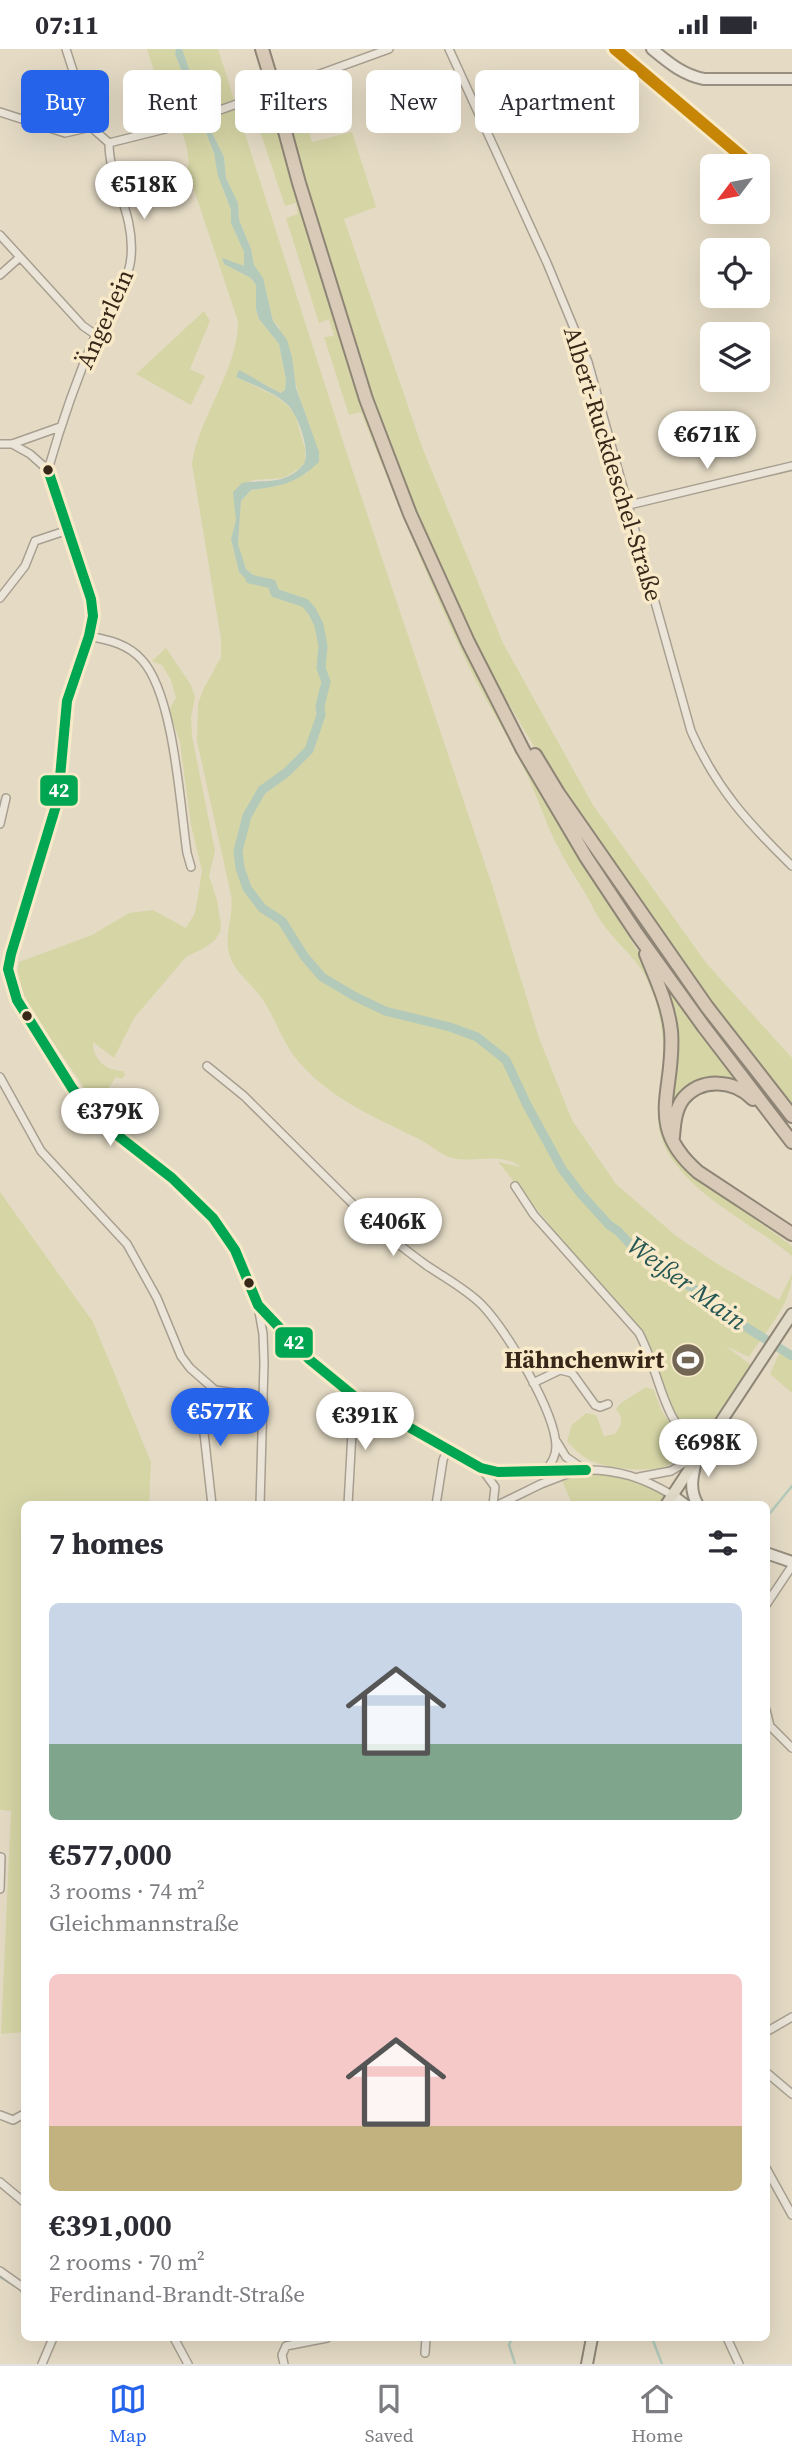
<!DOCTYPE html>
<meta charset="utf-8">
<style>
:root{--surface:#fff;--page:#f2f2f3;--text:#2b2b33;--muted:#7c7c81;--line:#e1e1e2;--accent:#2563eb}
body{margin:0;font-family:"Source Serif 4",serif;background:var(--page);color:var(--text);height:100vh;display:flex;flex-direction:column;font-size:26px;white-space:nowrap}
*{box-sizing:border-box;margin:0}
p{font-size:23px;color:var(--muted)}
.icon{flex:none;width:38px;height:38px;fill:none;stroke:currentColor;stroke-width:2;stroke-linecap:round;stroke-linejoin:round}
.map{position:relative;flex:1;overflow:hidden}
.details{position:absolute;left:21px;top:1452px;width:749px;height:840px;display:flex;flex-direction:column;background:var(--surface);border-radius:10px;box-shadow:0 7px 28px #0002}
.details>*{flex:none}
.top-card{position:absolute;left:21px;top:21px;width:751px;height:63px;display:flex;gap:14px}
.needle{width:46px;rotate:238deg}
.fabs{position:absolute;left:700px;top:105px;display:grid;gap:14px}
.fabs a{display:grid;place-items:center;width:70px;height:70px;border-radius:10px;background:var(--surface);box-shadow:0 7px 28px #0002;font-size:35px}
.price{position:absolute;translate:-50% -60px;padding:0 16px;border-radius:24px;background:#fff;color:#222;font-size:23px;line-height:46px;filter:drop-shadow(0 2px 4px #0008)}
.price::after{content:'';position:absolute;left:50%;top:42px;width:21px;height:16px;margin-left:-10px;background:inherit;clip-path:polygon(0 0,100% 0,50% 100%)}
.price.current{background:var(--accent);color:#fff}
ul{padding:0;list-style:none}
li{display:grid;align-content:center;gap:14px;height:371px;padding:0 28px}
li span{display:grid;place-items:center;height:217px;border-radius:10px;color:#555}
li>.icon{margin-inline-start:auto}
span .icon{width:126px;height:126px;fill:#fffc;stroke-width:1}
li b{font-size:30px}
h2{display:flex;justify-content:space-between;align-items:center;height:84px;padding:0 28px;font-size:30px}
.tag{padding:0 24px;border-radius:10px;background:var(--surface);box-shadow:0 7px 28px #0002;font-size:24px;line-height:63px}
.tag.current{background:var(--accent);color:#fff}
.status{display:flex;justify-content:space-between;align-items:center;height:49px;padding:0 35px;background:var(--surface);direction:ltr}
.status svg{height:19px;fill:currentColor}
.menu{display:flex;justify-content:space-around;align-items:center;height:98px;border-top:2px solid var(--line);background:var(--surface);font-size:19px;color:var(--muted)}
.menu a{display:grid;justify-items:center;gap:4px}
.menu .current{color:var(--accent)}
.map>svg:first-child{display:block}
</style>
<div class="status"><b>07:11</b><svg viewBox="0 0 49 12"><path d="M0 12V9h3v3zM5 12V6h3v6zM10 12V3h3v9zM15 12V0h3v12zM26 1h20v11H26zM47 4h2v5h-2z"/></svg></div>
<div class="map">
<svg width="792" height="2315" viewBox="0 0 792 2315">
<rect width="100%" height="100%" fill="#e5dbc5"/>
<!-- green -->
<path fill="#d5d5a6" d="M147,0H176L175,5L214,104L223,141L231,161V174L244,203L245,217L242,218L222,211L224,215L251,229L256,236V260L259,270L279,295L286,331L285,342L281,344C267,338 253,328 239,322L236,328L275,347L287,356L295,365L305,400V412L300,419L292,424L283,429L253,431L234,443L236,471L231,490L239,523L258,530L246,520L238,495L241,452L251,441C277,438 285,436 308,423L306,370L279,278L273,272L263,230L254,216L251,200L239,171L238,154L226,129L224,108L210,80L182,0H218L348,408L493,839L539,989L572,1071L616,1135L675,1186L716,1214L779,1251L792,1225C792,1255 765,1283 749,1308L726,1297L756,1320L700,1403L678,1378L639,1284L498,1113L521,1118C498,1101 471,1116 449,1108C437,1103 428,1094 417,1089C372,1067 326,1048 294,1007C281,989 275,969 263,951C253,935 233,923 229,904C224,883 234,868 231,846L197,692L198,655L203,641L221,608V590L192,415C198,369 239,319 238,272L187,120C194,104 174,63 168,46L160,41Z
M297,42L312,93L352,83L376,158L344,170L422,398L503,594L593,756L707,915L792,1009V1060C737,990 686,919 635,847C576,764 519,680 473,589C387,418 331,233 282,49Z
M268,51L271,61H274L378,397L559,775L640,906L659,947L667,991L662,1057V1082L666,1094L682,1117L792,1197V1207C753,1175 697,1150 670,1107C649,1074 662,1045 663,1009C664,987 660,963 652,942C640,910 624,903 606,879C597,868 591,854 584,842C574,826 563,809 555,792C544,770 537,746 526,724C508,687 486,653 468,616C429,534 395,448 361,363L349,366L324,288L334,287L329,270L319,274L286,169L298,165L296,154L285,157L252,58Z
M204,262L210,272L190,320L205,327L191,356L136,325Z
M166,599L191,636L195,648L191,668L192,687L215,802L209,827L217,851L221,876L220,883L215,891L206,898L186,908L134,969L114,1009L93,993C93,1011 106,1022 123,1022L125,1026L122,1030L116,1028L102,1049L92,1050L23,950L16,929L19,913L92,886L129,864L153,861L186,879L195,864L202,822L191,776L180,693L169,661L176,649L171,631L162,616L152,612Z
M663,927L741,1032L737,1034L714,1030L672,1062L669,1061L674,1013L661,930Z
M0,1143L93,1273L151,1413L149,1456H24V1983L1,1985L11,1762L0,1761Z
M780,1302L792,1309V1344L770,1325Z
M646,1338L654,1341L661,1361L686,1397C683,1401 681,1407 677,1411C660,1427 606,1420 587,1410C579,1405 573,1399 567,1392L572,1376L586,1364L596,1366L604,1387L615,1385C622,1375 624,1370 616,1360L621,1354Z
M586,1421L639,1428L672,1446L667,1456H573L560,1428Z"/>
<!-- water -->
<path fill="#b3c9ba" d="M176,0H182L210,80L224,108L226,129L238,154L239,171L251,200L254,216L263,229L273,272L287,291L292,308L296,339L319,403V413C296,435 281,437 251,441L241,452L238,495L246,520L262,534H250L239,523L231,490L236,471L233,443L242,434C256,431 271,434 284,429C292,426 302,420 305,412C309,397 298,367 288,356C274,343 253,336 236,328L239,321C253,328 267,338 281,344L285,341L286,331L279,295L259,270L256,260V236L251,229L224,215L222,209L244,217V203L231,174V161L218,127L214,104L175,5Z"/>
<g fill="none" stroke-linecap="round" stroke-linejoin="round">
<!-- stream -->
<path stroke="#b3c9ba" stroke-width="2.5" d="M766,1469L792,1437
M0,2228L20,2240L24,2248
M512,2289L509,2296L515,2315
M652,2289L662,2315"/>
<!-- canal -->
<path stroke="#b3c9ba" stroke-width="9" d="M250,530L272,535L275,544L305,554L312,562L319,576L323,597L321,619L326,633L320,657L321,666L309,701L287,723L262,741L247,767L238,802L240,819L247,839L262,859L282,872L304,907L322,928L354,947L385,962L450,978L477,988L506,1011L527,1056L562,1120L581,1145L609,1176L618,1182L631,1196L649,1207L661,1221L693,1239L711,1256L728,1264L738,1273L792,1307"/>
<!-- street casing -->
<g stroke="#a89f90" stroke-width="10">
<path id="street" d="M449,0L547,214L588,313L691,682C716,739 748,774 792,817
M0,63L65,84L91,78
M109,94L173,78L389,0
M0,186L83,277L96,286
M0,226L20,208
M0,395H12L60,378
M12,395L30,405L48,421
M48,421L91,550L93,567L89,587L67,652L58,750L11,905L8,920L17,951L72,1039L91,1062L117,1086L172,1129L213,1169L235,1201L258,1256L310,1311L354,1347L481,1419L498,1423L586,1421
M48,421C61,375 77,329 96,285C107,261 129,235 131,208C135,163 109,133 109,94L91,78L66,0
M629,456L792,417
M0,549L25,517L35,492L68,481
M89,587C109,591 128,595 142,611C174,646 180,756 187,804L191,818
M0,775L6,749
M207,1017L244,1047L371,1173C389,1188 407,1202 426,1216C445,1229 466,1240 482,1256C506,1281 555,1362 556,1397C556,1407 552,1413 546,1421
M0,1028L41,1102L127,1195L157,1249L181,1307L190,1319L215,1341L262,1348
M515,1137L534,1166L639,1284C662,1328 659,1366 700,1403
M258,1257L263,1285L264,1314L260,1456
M533,1334L560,1321L572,1324L595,1356L600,1358L608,1355
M557,1393L566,1408L582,1419
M482,1420L495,1438L493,1456
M584,1421C618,1420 643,1429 672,1446
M639,1428L671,1422L696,1407
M212,1456L204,1384L215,1341
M348,1456L354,1347
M436,1456L443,1411L447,1401
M498,1456L541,1435L572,1423
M766,1556L792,1517
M766,1661L770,1677L792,1699
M0,1840L1,1808
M766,1983L792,1968
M766,2023L792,2045
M0,2066L13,2071L24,2065
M766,2119L792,2166
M0,2133L24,2153
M0,2222L24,2239
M174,2289L188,2315
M727,2289L739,2315
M425,2304L426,2289
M42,2315L53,2289
M284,2315L282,2306L286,2297L327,2289"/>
</g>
<!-- secondary casing -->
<g stroke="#988f80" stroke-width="14">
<path id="secondary" d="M652,0C669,14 683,26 704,30H792
M696,1412C692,1429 689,1441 698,1456
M672,1446L685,1456
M766,1504L792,1513"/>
</g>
<!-- primary casing -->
<g stroke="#8e8576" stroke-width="14">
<path id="primary" d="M666,1456L792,1265
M587,2315L592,2289"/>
</g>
<!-- highway casing -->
<g stroke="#8e8576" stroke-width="16">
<path id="highway" d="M262,0L272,33
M277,53L299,134L366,350L410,465L468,593L523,701L586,808L637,885L704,978L792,1093
M535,706L558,744L707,958L792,1067
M646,905C656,930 668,955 671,982C676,1042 643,1075 698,1123L792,1185
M673,1088C674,1075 675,1061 683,1050C702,1028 734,1031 753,1050"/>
</g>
<!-- street -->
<use href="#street" stroke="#ebe5d9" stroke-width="7"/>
<!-- secondary -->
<use href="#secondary" stroke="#ebe5d9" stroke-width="10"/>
<!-- primary -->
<use href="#primary" stroke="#e3dbc9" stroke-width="10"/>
<!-- highway -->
<use href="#highway" stroke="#d8cab6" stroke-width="12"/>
<!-- highway-bridge casing -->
<g stroke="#8e8576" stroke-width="16" stroke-linecap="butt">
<path id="highway-bridge" d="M272,33L277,53"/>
</g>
<!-- highway-bridge -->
<use href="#highway-bridge" stroke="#d8cab6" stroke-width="12"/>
<!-- bus-1 casing -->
<g stroke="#f8eac8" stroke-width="16">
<path id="bus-1" d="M48,421L91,550L93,567L89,587L67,652L58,750L11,905L8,920L17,951L72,1039L91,1062L117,1086L172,1129L213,1169L235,1201L258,1256L310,1311L354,1347L481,1419L498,1423L586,1421"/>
</g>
<!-- bus-1 -->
<use href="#bus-1" stroke="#00a651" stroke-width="10"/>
<!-- rail-1 casing -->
<g stroke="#f8eac8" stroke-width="18">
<path id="rail-1" d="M615,0L753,117"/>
</g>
<!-- rail-1 -->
<use href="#rail-1" stroke="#c78606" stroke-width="12"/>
</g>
<!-- icons -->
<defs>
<g id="stadium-disc" transform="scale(1.75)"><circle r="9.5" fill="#736655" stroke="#f8eac8"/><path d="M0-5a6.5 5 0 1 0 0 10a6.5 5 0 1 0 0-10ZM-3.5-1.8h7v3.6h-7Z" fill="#fff"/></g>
</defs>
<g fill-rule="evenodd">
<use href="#stadium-disc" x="688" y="1311"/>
</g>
<!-- markers -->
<g fill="#362719" stroke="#f8eac8" stroke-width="2.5">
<circle cx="48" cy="421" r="6"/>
<circle cx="27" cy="967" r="6"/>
<circle cx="249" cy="1234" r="6"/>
</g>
<g text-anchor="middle" stroke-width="7" stroke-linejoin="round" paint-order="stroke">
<!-- street labels -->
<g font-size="24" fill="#362719" stroke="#f8eac8">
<text transform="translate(105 270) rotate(-66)" y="8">Ängerlein</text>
<text transform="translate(613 415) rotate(73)" y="8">Albert-Ruckdeschel-Straße</text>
</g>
<!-- poi labels -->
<g font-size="24" font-weight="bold" fill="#362719" stroke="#f8eac8" text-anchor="end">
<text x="664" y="1319">Hähnchenwirt</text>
</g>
<!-- water labels -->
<g font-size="26" font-style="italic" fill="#265754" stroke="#f8eac8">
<text transform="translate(687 1234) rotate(36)" y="9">Weißer Main</text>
</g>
</g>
<g stroke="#f8eac8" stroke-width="2.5">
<rect x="39" y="725" width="40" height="33" rx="7" fill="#00a651"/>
<rect x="274" y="1277" width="40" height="33" rx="7" fill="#00a651"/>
</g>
<g font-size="19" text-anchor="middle" font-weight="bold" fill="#fff">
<text x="59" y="748">42</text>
<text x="294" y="1300">42</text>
</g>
</svg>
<div class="fabs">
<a><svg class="needle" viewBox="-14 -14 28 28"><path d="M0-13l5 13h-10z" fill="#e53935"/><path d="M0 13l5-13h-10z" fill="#7c7c81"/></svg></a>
<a><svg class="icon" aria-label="locate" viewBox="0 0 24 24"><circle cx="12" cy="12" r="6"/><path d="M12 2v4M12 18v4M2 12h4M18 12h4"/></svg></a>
<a><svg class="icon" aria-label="layers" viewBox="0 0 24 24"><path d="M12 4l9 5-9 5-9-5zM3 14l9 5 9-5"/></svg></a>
</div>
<b class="price" style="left:144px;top:172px">€518K</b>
<b class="price" style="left:707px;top:422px">€671K</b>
<b class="price" style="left:110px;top:1099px">€379K</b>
<b class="price" style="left:393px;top:1209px">€406K</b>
<b class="price current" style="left:220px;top:1399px">€577K</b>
<b class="price" style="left:365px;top:1403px">€391K</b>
<b class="price" style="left:708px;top:1430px">€698K</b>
<div class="top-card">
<a class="tag current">Buy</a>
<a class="tag">Rent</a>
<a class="tag">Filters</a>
<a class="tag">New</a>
<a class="tag">Apartment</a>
</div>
<section class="details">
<h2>7 homes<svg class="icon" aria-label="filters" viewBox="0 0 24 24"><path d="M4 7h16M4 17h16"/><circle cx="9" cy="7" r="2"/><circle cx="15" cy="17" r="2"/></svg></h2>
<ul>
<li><span style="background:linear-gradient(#c9d6e8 65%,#7fa58c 0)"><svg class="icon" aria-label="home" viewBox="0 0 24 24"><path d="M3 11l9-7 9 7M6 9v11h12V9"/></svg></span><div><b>€577,000</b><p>3 rooms · 74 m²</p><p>Gleichmannstraße</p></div></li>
<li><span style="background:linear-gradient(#f6c9c9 70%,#c2b280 0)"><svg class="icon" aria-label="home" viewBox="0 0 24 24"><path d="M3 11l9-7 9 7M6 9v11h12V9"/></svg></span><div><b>€391,000</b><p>2 rooms · 70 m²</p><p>Ferdinand-Brandt-Straße</p></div></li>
</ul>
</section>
</div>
<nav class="menu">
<a class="current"><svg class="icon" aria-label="map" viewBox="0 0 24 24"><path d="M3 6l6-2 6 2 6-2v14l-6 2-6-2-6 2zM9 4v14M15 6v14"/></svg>Map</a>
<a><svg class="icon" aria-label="saved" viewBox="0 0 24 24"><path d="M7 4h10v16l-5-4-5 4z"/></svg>Saved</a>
<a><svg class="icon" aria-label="home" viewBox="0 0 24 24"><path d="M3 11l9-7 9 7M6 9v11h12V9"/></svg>Home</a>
</nav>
